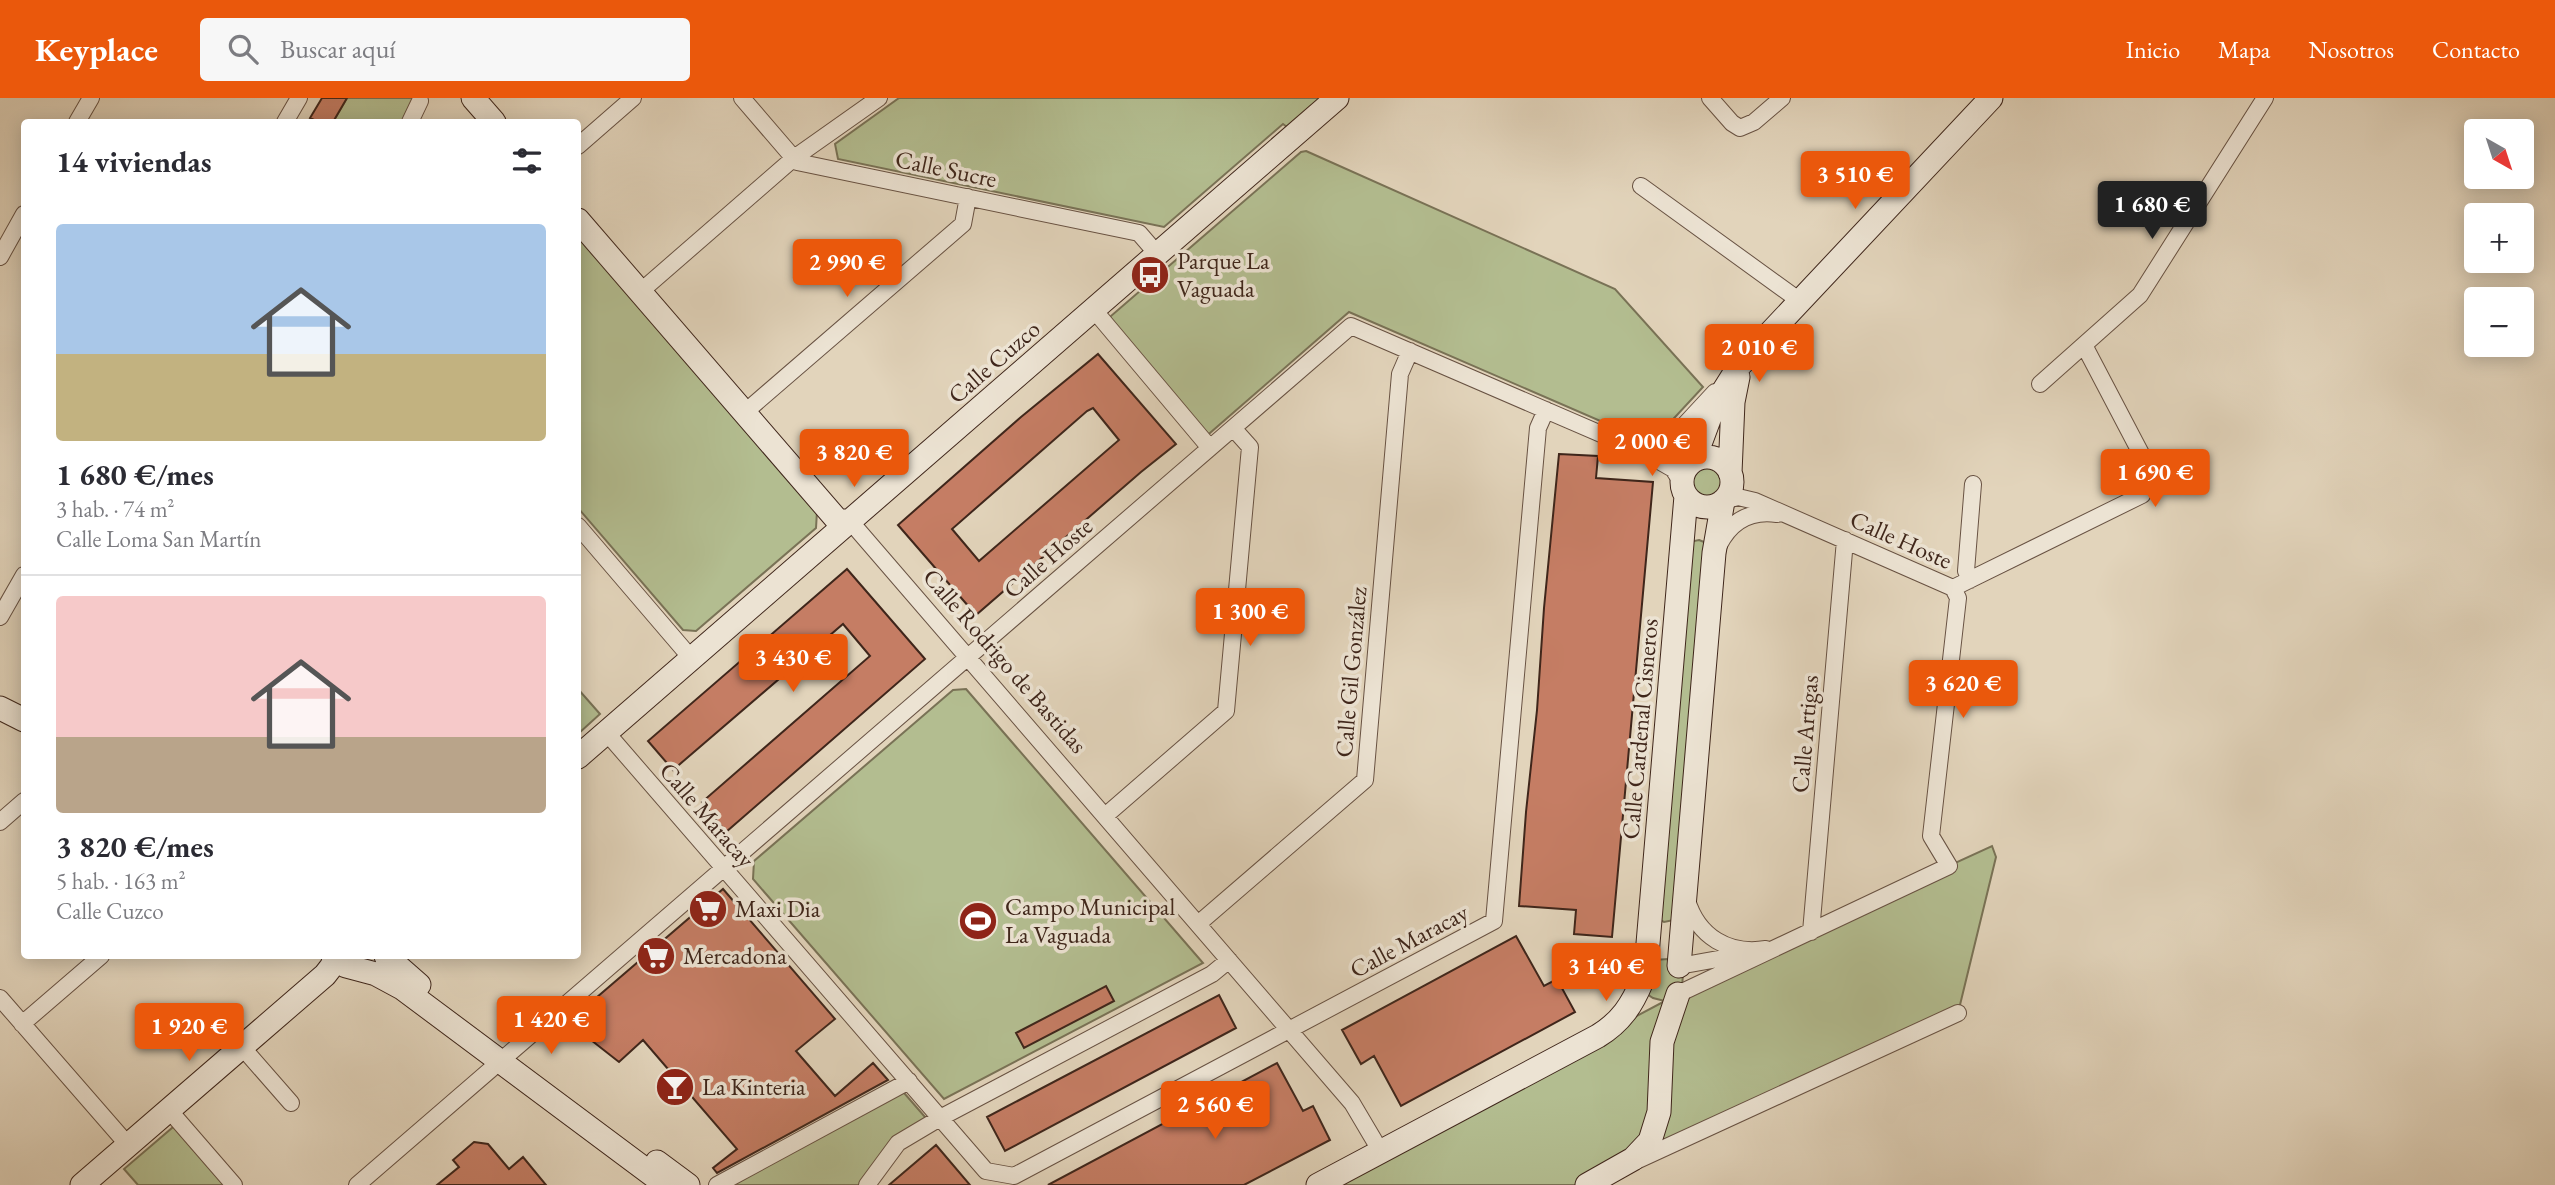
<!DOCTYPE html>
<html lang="es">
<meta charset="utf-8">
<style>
:root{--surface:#fff;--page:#f7f7f7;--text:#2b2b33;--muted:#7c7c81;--line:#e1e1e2;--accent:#ea580c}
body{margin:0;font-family:"EB Garamond",serif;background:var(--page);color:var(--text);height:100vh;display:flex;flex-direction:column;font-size:26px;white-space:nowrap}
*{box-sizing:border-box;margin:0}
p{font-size:23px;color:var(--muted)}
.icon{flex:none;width:38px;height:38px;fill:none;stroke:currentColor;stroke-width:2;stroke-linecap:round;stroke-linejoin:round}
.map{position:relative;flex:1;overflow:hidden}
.drawer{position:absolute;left:21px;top:21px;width:560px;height:840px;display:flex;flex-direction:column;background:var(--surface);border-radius:7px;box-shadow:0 4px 18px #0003}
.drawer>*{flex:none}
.needle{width:46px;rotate:141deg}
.fabs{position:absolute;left:2464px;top:21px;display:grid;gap:14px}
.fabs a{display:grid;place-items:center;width:70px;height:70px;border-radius:7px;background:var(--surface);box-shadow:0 4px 18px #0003;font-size:35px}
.price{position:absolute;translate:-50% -60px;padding:0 16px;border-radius:7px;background:var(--accent);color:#fff;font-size:23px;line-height:46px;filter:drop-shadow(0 2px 4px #0008)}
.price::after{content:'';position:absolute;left:50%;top:42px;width:21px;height:16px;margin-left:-10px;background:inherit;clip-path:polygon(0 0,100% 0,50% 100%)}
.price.selected{background:#222;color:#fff}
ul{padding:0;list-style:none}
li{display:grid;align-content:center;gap:14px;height:371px;padding:0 35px}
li+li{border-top:2px solid var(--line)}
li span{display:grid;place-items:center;height:217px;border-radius:7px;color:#555}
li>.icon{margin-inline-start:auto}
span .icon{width:126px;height:126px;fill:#fffc;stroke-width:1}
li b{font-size:30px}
h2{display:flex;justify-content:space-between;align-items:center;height:84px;padding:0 35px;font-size:30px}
header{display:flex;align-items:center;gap:42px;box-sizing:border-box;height:98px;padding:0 35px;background:var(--accent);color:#fff}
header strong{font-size:33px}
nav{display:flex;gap:38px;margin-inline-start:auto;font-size:24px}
.search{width:490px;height:63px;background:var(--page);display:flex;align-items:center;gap:18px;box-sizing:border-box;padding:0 24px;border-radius:7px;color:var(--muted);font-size:26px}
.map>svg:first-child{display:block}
</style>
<header>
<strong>Keyplace</strong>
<div class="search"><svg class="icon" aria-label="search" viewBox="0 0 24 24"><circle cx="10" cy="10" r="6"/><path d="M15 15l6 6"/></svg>Buscar aquí</div>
<nav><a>Inicio</a><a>Mapa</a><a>Nosotros</a><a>Contacto</a></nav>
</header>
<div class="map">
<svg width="2555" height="1087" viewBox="0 0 2555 1087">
<rect width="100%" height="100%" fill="#e2d4bb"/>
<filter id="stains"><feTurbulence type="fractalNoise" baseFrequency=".00286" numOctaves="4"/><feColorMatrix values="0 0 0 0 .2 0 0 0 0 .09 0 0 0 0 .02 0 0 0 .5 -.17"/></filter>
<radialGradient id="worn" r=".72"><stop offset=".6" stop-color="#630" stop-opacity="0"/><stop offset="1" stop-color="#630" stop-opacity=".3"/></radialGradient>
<!-- green -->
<path fill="#b3bd90" stroke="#797256" stroke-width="2" d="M347,0H425L410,24H333Z
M899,0H1321L1287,29L1283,26L1164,129L838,61L835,46Z
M1306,53L1615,191L1703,289L1651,345L1349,214L1203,341L1104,224L1301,54Z
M578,136L817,413L816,430L696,533L683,532L578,410Z
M1706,359L1723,365L1732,381L1727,398C1716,406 1709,411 1695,406L1683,378L1689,366Z
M1699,442L1709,446L1674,822L1664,824L1656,820L1689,444Z
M578,591L600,616L578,636Z
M966,591L1203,865L944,1001L753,781L754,763L953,592Z
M1992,748L1996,759L1958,915L1587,1087H1318L1665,903L1653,900L1647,896L1654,862L1668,861L1683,876L1682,890Z
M898,988L932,1027L898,1045L867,1087H720Z
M179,1024L234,1087H138L124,1071Z"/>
<!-- building -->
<path fill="#c57d64" stroke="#3f261b" stroke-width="2" fill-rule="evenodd" d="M322,0H347L333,24H318L310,20Z
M1098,256L1176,346L1141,374L976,517L898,427L1021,319ZM1093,310L1119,342L979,463L952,431L1087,313Z
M1559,356L1598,358L1596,380L1653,384L1612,839L1574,836L1576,812L1519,808L1526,714L1537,612L1544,510Z
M847,471L925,561L726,734L702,704L870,558L843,526L673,672L648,643Z
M723,791L835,921L796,953L835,998L873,965L888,982L717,1075L713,1070L737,1051L643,942L619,964L568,924Z
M1516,838L1544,888L1557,881L1575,914L1401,1008L1374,958L1361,966L1342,932Z
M1575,852L1609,869L1599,889L1565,872Z
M1106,888L1114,903L1024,950L1016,935Z
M1219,897L1236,930L1005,1053L987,1019Z
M1277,965L1303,1013L1313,1008L1330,1042L1244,1087H1048Z
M474,1044L488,1046L509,1071L523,1059L546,1087H437L459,1069L453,1062Z
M936,1047L970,1087H889Z"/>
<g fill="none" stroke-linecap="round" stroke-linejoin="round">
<!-- street casing -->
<g stroke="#685243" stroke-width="18">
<path id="street" d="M742,0L797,64L1139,135L1158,157
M1710,0L1732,25L1740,30L1754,24L1782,0
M77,24L91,0
M285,24L299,0
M410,24L420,3
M578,48L633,0
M1641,88L1800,203
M0,159L24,116
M640,194L794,60L879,0
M1094,212L1210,350
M2040,286L2140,197L2265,0
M744,315L963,126L968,99
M1645,355L1664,349L1715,294
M1723,403L1738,399L1755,403L1953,490
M850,423L1352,1005L1381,1054
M578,428L691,560
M1719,447C1731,423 1750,412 1777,416
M1970,482L1966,473L1973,386
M1953,490L2142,397L2148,369L2084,247
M0,519L24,477
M606,634L986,1073L1014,1078L1494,823L1538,330L1546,312
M1105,718L1226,613L1250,349L1233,330
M0,724L24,703
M1687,802C1698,839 1729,857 1766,851
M1198,826L1365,682L1400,276L1410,253
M1811,834L1845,442
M1679,868L1746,856
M1678,896L1949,768L1931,738L1958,500L1953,490
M0,900L128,1047
M22,926L101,858
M242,949L291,1005
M169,1012L234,1087
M1636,1063L1958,915
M357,1087L1351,228L1645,355L1673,371L1682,385
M717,1087L909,983
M867,1087L898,1045L940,1020L1212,876L1229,862"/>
</g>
<!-- secondary casing -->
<g stroke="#3f261b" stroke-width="25">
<path id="secondary" d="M473,0L494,24
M578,122L838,423H850
M1682 384a25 25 0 1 1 50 0a25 25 0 1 1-50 0Z
M1694,362L1714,308L1739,268L1991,0
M1730,375L1733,304L1738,279
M0,610L24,622
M578,659L1337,0
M337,858L346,868L376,876L402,890L666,1087
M386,858L419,887
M1679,868L1714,455L1723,403
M1646,869L1686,398
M657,1064L688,1087
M82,1087L325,877L332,868L335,858
M1318,1087L1598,938C1621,924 1632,907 1642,883
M1587,1087L1633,1061L1650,1043L1659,1014L1662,944L1678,896"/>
</g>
<!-- street -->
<use href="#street" stroke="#ece3d3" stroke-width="16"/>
<!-- secondary -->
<use href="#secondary" stroke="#ece3d3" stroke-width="23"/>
</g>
<!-- icons -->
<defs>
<g id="bus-disc" transform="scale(2.0125)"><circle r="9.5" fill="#8f2418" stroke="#ece3d3"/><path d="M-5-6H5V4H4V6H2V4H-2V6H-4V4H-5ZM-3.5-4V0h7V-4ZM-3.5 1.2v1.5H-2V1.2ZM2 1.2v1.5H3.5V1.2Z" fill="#fff"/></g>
<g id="supermarket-disc" transform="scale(2.0125)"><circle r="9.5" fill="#8f2418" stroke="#ece3d3"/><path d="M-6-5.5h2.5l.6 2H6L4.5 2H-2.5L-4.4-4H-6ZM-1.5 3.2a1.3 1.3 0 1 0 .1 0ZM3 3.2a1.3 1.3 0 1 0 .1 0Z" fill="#fff"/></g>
<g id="stadium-disc" transform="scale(2.0125)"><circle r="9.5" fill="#8f2418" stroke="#ece3d3"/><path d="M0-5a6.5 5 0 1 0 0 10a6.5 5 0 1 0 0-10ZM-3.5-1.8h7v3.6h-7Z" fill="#fff"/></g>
<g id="bar-disc" transform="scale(2.0125)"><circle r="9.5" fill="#8f2418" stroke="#ece3d3"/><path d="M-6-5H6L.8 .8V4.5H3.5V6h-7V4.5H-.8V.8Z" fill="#fff"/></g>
</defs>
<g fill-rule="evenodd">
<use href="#bus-disc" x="1150" y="177"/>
<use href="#supermarket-disc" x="708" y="811"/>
<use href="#stadium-disc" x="978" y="823"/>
<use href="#supermarket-disc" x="656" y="858"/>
<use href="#bar-disc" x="675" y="989"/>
</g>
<g text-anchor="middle" stroke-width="7" stroke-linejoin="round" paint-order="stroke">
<!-- street labels -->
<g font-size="24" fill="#3f261b" stroke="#ece3d3">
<text transform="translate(946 71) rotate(12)" y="8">Calle Sucre</text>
<text transform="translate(994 264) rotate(-41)" y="8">Calle Cuzco</text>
<text transform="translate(1901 442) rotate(24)" y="8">Calle Hoste</text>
<text transform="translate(1048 460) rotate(-41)" y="8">Calle Hoste</text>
<text transform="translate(1005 563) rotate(49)" y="8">Calle Rodrigo de Bastidas</text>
<text transform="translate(1351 574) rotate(-85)" y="8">Calle Gil González</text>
<text transform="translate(1640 631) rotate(-85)" y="8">Calle Cardenal Cisneros</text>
<text transform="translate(1805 636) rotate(-85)" y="8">Calle Artigas</text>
<text transform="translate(707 717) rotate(49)" y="8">Calle Maracay</text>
<text transform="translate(1409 843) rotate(-28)" y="8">Calle Maracay</text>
</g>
<!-- poi labels -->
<g font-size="24" fill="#3f261b" stroke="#ece3d3" text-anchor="start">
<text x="1177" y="171">Parque La<tspan x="1177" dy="28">Vaguada</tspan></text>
<text x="1005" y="817">Campo Municipal<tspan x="1005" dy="28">La Vaguada</tspan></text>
<text x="735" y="819">Maxi Dia</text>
<text x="683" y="866">Mercadona</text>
<text x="702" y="997">La Kinteria</text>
</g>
</g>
<rect width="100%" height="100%" filter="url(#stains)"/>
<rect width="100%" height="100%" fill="url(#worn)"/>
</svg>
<div class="fabs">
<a><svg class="needle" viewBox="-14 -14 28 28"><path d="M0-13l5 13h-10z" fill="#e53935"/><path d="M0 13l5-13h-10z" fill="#7c7c81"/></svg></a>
<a>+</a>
<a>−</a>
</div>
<b class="price" style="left:1855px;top:113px">3 510 €</b>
<b class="price selected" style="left:2152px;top:143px">1 680 €</b>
<b class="price" style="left:847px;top:201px">2 990 €</b>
<b class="price" style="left:1759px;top:286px">2 010 €</b>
<b class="price" style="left:1652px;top:380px">2 000 €</b>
<b class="price" style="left:854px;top:391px">3 820 €</b>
<b class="price" style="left:2155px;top:411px">1 690 €</b>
<b class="price" style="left:1250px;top:550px">1 300 €</b>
<b class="price" style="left:793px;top:596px">3 430 €</b>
<b class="price" style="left:1963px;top:622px">3 620 €</b>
<b class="price" style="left:1606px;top:905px">3 140 €</b>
<b class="price" style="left:551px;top:958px">1 420 €</b>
<b class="price" style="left:189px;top:965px">1 920 €</b>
<b class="price" style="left:1215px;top:1043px">2 560 €</b>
<section class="drawer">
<h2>14 viviendas<svg class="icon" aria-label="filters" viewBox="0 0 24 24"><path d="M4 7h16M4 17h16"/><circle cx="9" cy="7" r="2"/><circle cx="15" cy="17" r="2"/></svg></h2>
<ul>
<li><span style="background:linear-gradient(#a9c7e8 60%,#c2b280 0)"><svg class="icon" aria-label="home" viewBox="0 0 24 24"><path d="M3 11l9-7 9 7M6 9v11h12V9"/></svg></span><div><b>1 680 €/mes</b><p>3 hab. · 74 m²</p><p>Calle Loma San Martín</p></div></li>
<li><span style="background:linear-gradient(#f6c9c9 65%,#b9a48a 0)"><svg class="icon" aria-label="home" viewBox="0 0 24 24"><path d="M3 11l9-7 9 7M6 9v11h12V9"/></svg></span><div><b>3 820 €/mes</b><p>5 hab. · 163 m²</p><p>Calle Cuzco</p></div></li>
</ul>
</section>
</div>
